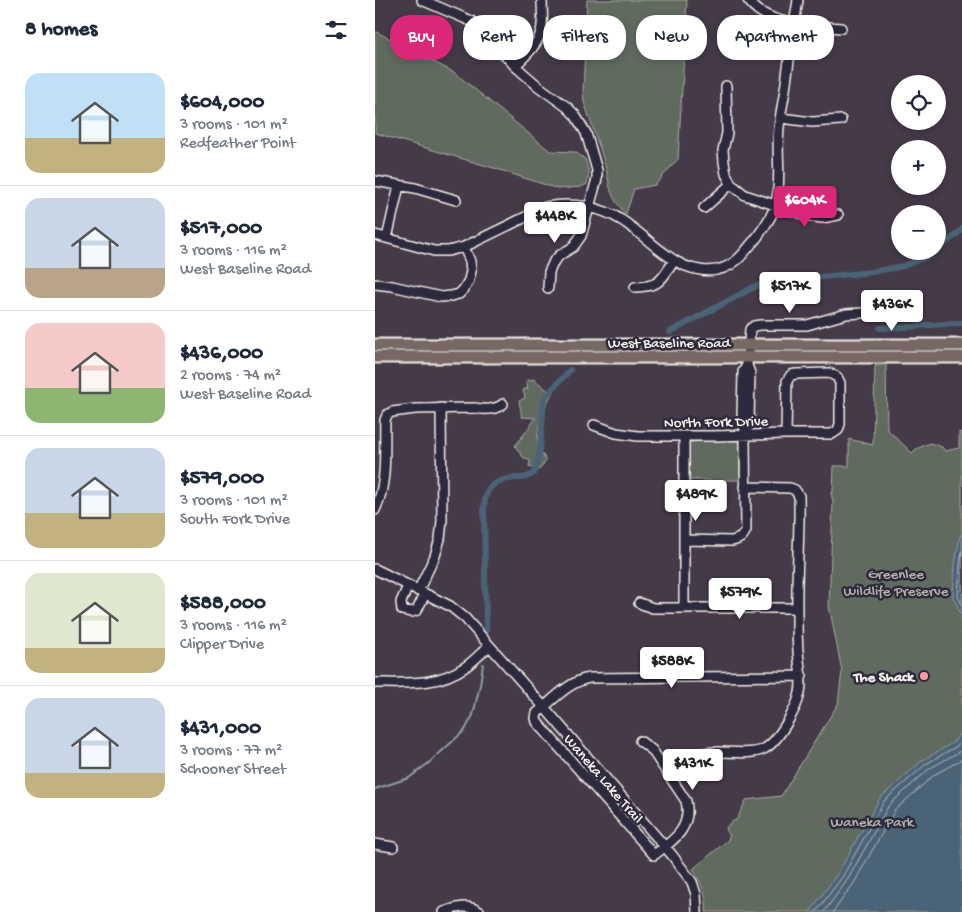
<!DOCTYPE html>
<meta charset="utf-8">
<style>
:root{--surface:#fff;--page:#f2f2f3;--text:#1f2937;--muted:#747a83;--line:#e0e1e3;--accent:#db2777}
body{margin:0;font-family:"Gochi Hand",sans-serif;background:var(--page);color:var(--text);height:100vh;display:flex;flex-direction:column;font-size:19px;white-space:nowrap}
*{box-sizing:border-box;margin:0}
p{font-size:16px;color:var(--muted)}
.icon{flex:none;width:28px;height:28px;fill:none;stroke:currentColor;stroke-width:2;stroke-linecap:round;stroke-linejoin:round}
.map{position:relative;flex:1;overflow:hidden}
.panel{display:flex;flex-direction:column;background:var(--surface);width:375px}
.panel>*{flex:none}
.banner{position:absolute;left:15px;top:15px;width:475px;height:45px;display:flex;gap:10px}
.tools{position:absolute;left:516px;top:75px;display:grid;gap:10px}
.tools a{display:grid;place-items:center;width:55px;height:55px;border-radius:50%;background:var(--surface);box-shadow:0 2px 8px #0003;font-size:25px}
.price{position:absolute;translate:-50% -42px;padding:0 11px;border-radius:5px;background:#fff;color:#222;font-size:16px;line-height:32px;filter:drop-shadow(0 1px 2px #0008)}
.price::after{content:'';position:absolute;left:50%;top:30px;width:15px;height:11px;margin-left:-8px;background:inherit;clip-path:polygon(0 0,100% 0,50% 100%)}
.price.on{background:var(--accent);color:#fff}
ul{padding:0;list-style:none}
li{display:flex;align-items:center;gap:15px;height:125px;padding:0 25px}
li+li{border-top:1px solid var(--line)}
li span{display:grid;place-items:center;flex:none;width:140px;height:100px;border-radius:15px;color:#555}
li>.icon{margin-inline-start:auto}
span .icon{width:60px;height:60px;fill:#fffc;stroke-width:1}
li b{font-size:21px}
h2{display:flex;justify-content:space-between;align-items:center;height:60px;padding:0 25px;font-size:21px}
.tag{padding:0 18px;border-radius:20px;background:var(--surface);box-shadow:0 2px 8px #0003;font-size:18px;line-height:45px}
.tag.on{background:var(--accent);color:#fff}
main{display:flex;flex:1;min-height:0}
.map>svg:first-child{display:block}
</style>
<main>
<section class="panel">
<h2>8 homes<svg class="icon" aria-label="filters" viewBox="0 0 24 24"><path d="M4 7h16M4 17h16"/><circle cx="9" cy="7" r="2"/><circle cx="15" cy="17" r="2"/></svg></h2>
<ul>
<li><span style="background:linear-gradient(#bfe0f5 65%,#c2b280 0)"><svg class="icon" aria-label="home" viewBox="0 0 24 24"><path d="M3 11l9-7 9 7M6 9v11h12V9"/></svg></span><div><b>$604,000</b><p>3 rooms · 101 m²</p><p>Redfeather Point</p></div></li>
<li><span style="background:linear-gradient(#c9d6e8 70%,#b9a48a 0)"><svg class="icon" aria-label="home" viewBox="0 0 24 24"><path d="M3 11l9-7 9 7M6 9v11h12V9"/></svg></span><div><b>$517,000</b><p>3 rooms · 116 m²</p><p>West Baseline Road</p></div></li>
<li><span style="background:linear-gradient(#f6c9c9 65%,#8fb573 0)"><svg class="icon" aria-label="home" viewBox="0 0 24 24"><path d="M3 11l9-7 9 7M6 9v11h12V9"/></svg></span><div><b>$436,000</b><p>2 rooms · 74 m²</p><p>West Baseline Road</p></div></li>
<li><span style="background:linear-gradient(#c9d6e8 65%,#c2b280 0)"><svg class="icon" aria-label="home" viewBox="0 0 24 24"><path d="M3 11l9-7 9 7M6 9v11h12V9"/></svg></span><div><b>$579,000</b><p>3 rooms · 101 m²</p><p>South Fork Drive</p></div></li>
<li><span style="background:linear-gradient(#dfe7d0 75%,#c2b280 0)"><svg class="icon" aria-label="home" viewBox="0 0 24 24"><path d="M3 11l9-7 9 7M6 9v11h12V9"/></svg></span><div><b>$588,000</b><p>3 rooms · 116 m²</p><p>Clipper Drive</p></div></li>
<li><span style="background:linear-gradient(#c9d6e8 75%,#c2b280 0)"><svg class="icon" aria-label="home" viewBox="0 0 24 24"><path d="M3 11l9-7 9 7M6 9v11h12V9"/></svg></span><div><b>$431,000</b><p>3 rooms · 77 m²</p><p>Schooner Street</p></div></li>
</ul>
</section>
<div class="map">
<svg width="587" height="912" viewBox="0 0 587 912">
<rect width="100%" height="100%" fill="#443a48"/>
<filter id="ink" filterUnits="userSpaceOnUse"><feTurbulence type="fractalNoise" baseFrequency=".02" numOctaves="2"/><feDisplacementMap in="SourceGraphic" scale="10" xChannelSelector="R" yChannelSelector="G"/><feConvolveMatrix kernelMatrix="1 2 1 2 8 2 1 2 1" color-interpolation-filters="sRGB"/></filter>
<g filter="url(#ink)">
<!-- green -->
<path fill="#616a5e" stroke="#aaaea3" d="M212,0H312L303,159L280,185L259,189L251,214C233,195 236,188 230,165C224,144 216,123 209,102L208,92Z
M0,31L80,73L175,151L200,152L210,159L214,172L212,184L206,187L183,189L122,169L0,133Z
M511,364L512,429L537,453L541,449L555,443L567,447L570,451L584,448V432L587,433V912H331C333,896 326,883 318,869L353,840L355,835L353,834L351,828L355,823L362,819L371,800L406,796L463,704L467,671L454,606L458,502L456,493L458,492L459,466H474V439L498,445L500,366Z
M159,379L177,394C169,407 161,427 163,443C164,449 169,456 171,461L164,470L154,467L155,461L148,457L140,446L161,418L147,417L144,401L150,398L148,390L153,388L151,381Z
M356,439H362L364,442L365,446V480H350L349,482L338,486L337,483L334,480H314L313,446L314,443L317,442L351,440Z"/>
<!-- water -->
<path fill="#4c6477" stroke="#8f9ca4" d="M587,534V614L585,612L578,597L580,564L585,536Z
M587,730V912H435L463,873L505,798L548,760L579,742Z"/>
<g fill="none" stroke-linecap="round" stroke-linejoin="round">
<!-- shore -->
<path stroke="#b1b9bb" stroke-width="1" d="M587,551L585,565L583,596L587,605
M441,912L468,876L509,801L551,764L582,746L587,739
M449,912L473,879L514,805L554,769L587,750
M458,912L479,883L520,810L559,775L587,759"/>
<!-- stream -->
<path stroke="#8f9ca4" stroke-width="2" d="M0,789L34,778L55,762L90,730L98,715L105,685L108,664"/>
<!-- canal -->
<path stroke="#4c6477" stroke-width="6" d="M562,250L582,234L587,229
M505,328C533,328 560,324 587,323
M295,332L381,286L437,278L496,272L528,266L551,257L561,251
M111,631L109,508C110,504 109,499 111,496C114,483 129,479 140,478C148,478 153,478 159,473L165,449L169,401C172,393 188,378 195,370"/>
<!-- minor casing -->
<g stroke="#f4f1e8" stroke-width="12">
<path id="minor" d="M47,0L96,21L106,29L140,66L163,86L192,107L200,115L211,133L222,170V179L206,236L198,247L185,255L179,261L174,272L173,288
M373,0C392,27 436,25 466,28
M140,66C149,57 160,48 165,35C169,25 167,11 167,0
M351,86L352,133L348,150L349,162L351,174L356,184L370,195L433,216L447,218L463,215
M406,118L437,122L466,120
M0,181L40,188L81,200
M329,208L356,184
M0,235L59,251H73L89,247L171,207C197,202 225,206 248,221C263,231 277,245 293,256C313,271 341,278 362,260C369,254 374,246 380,240C388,229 397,217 401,204C407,179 401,153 404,128C405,116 408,103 410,90C414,60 418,30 423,0
M12,238L24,186
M0,284L17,286L66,297L76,296L84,294L89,289L94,280L96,271L95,261L89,247
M260,287C285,287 286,280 299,261
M219,425L241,433L263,436H338L411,434H457L463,430L465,424V383L462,377L454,373L421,374L416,375L412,381L411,434
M371,435L367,416L368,372L372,365
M309,436V608
M0,510C13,483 9,449 10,420L12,415L17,412L40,409L100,408C109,410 120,410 128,404
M309,540L357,541C365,539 368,537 371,530L370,442L371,435L374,423L375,373L372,365L375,329L379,326L385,325H432L471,314L487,313
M0,569L75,606L90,618L169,707L297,855L317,882L321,894L322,912
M33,586L26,602L27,610L37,612L42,610L50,594
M43,591L60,556L65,539L67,521L66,408
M264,603L278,608H422
M0,683C33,683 62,686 90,667C99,661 106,653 114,646
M265,741L277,750L311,801C317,828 299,840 279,855L162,722L161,718L162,713C178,700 193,682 214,678L427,676
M293,773C304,765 315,755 329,753C346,749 373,757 389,749C403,742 422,708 425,693C428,678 424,666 423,651C422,639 422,626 422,613C421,574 425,535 424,496L420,490L415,488L370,487
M0,844L18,847
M69,912C82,907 93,904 105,912"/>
</g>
<!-- major casing -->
<g stroke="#f4f1e8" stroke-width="15">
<path id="major" d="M0,345H587
M0,357H587"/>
</g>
<!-- minor -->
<use href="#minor" stroke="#2f2a3d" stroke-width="9"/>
<!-- major -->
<use href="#major" stroke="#776864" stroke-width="11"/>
</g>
</g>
<!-- markers -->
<circle fill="#ff9aa2" stroke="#2f2a3d" stroke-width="2" cx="549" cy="676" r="5"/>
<g text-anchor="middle" stroke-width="5" stroke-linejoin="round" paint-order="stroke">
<!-- street labels -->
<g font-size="15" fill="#f4f1e8" stroke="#2f2a3d">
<text x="294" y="347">West Baseline Road</text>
<text transform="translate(341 421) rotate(-1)" y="5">North Fork Drive</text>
<text transform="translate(229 778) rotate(49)" y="5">Waneka Lake Trail</text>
</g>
<!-- park labels -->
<g font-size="15" fill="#b2b4aa" stroke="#2f2a3d">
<text x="521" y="578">Greenlee<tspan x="521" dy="17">Wildlife Preserve</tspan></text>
<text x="497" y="826">Waneka Park</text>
</g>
<!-- poi labels -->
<g font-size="15" font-weight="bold" fill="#f4f1e8" stroke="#2f2a3d" text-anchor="end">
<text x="539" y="681">The Shack</text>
</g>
</g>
</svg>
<div class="tools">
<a><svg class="icon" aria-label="locate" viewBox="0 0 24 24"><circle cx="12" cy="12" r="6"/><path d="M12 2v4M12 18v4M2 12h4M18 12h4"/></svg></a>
<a>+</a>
<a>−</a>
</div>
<b class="price on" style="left:430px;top:228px">$604K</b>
<b class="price" style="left:180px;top:244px">$448K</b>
<b class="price" style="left:415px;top:314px">$517K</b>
<b class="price" style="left:517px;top:332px">$436K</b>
<b class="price" style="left:321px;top:522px">$489K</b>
<b class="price" style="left:365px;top:620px">$579K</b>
<b class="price" style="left:297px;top:689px">$588K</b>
<b class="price" style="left:318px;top:791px">$431K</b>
<div class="banner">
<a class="tag on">Buy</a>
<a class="tag">Rent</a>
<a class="tag">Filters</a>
<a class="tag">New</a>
<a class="tag">Apartment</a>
</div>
</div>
</main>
